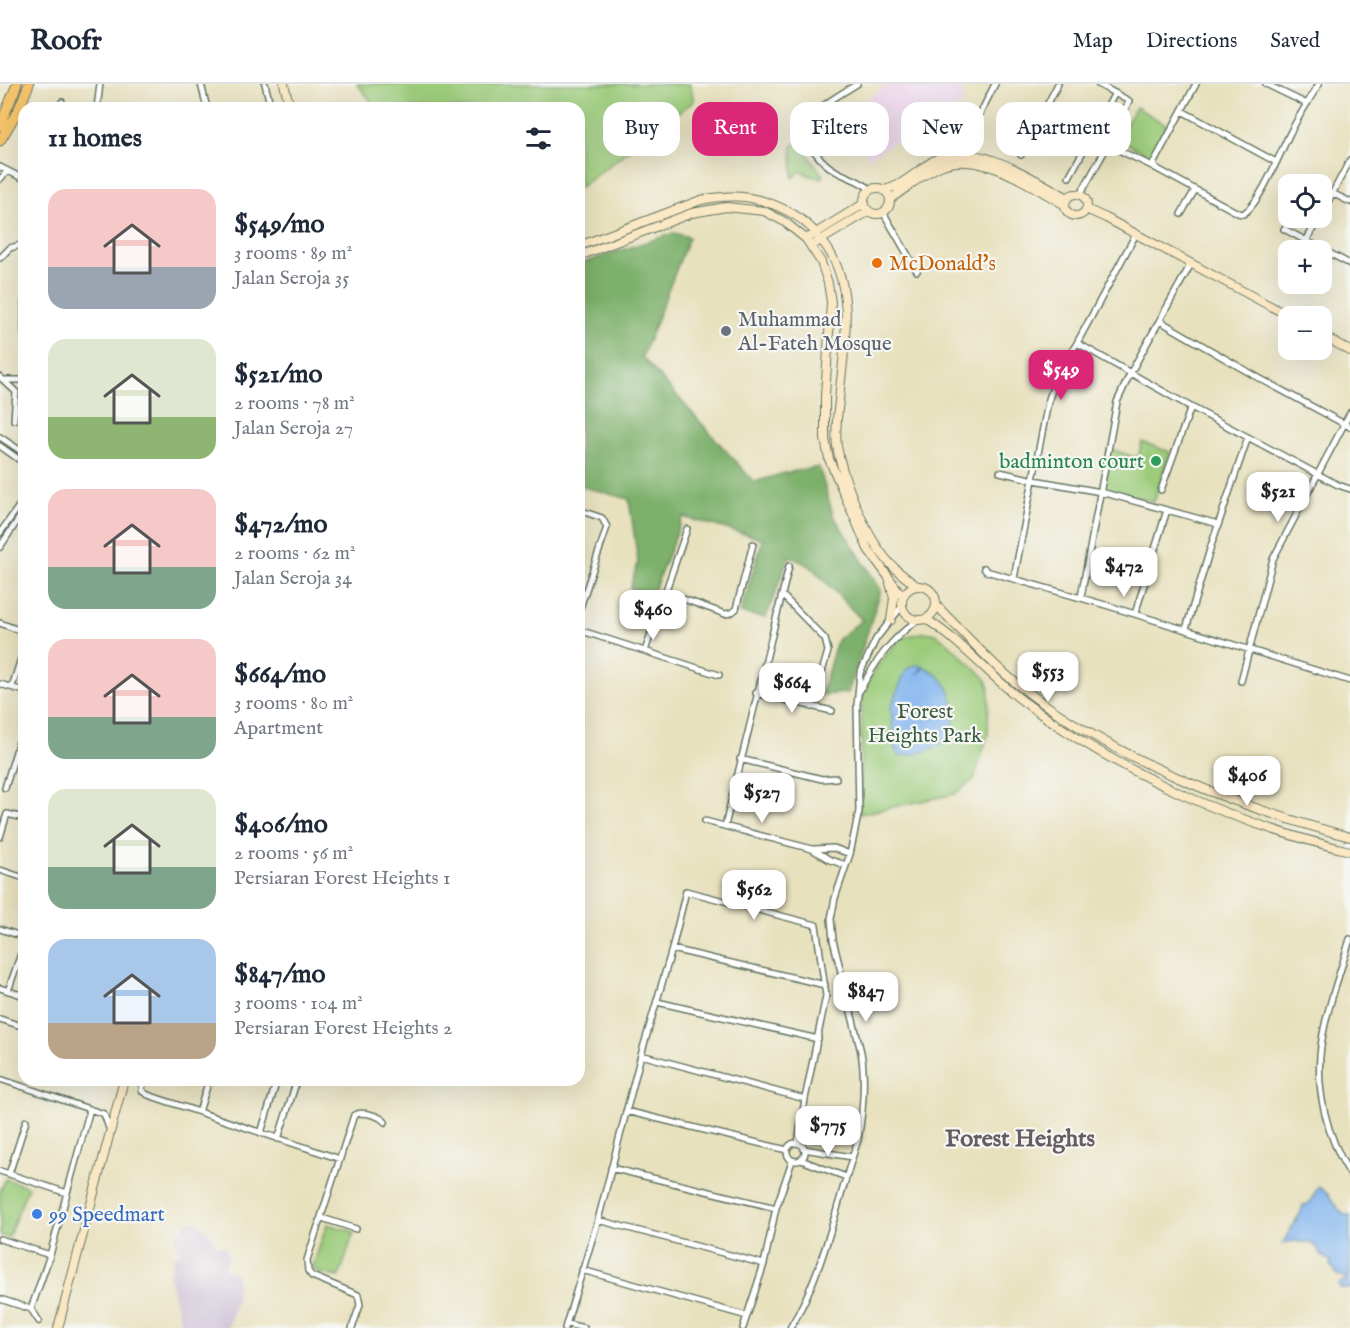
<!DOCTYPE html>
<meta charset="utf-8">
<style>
:root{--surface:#fff;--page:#f6f6f7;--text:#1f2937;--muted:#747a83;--line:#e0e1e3;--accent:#db2777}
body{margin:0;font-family:"IM FELL English",serif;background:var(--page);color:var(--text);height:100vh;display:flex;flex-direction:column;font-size:22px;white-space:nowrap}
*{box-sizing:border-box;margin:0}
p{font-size:20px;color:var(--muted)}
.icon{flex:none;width:33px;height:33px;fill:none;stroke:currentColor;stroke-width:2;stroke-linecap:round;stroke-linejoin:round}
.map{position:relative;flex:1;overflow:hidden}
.details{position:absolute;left:18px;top:18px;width:567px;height:984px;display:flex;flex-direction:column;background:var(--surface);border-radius:18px;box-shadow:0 6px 24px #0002}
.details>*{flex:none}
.hud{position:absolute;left:603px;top:18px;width:570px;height:54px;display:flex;gap:12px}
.buttons{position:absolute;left:1278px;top:90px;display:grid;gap:12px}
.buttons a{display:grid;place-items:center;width:54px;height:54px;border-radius:12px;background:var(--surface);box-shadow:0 6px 24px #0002;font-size:30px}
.price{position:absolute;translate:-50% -51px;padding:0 14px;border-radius:12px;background:#fff;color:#222;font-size:20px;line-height:39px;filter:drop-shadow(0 2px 3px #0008)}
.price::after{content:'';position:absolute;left:50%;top:36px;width:18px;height:14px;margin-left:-9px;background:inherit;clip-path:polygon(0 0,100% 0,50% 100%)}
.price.current{background:var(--accent);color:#fff}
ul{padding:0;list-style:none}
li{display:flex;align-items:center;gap:18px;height:150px;padding:0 30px}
li span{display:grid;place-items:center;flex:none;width:168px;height:120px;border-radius:18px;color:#555}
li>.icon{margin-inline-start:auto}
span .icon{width:72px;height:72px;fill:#fffc;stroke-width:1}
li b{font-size:26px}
h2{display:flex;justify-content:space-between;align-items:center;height:72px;padding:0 30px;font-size:26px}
.chip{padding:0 21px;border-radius:18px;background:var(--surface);box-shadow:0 6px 24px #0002;font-size:21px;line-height:54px}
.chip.current{background:var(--accent);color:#fff}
header{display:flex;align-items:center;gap:36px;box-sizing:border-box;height:84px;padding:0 30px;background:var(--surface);border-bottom:2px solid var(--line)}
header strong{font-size:28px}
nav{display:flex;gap:33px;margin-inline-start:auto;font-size:21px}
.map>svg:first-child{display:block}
</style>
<header>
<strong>Roofr</strong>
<nav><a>Map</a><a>Directions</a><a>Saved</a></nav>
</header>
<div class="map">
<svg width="1350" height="1244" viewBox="0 0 1350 1244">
<rect width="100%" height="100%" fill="#f6f6f2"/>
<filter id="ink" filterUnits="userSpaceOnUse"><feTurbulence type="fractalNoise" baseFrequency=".0167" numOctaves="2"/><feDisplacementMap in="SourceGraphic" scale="12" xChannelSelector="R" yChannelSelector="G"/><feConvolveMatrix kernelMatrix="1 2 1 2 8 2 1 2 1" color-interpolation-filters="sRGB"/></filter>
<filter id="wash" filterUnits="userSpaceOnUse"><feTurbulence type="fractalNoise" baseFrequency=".008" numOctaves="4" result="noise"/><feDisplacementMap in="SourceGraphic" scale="24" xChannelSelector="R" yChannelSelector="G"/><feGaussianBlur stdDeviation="1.35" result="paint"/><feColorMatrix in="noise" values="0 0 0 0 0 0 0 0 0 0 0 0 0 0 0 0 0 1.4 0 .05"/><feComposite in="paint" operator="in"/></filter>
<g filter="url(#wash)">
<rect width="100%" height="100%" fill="#e8e1be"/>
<!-- built -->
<path fill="#ebd1eb" d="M891,0H962L963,21L951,25L869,73L842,30Z"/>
<!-- industrial -->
<path fill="#cbbfd5" d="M188,1137H196L210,1149L217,1161L226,1163L228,1173L224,1185L230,1186L237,1191L236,1216L228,1244H182L169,1192L174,1172L180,1168L175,1154Z"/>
<!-- green -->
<path fill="#9ccc7a" stroke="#5e8457" stroke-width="1.5" d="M357,0H690L694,17L579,104V24H377Z
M1136,23L1167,41L1151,72L1118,55Z
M798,57L820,88L824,91L822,94L811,92L801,87L793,94L792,63Z
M1142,358L1170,368L1154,418L1103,404L1110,365L1138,374Z
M925,548L936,550L948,559L985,594L989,604L988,651L974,695L955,710L860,730L862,611L878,581L897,558L904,553Z
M6,1095L28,1103L8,1154L0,1151V1107Z
M327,1140L354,1148L339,1193L317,1188L313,1182Z"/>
<!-- forest -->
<path fill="#7db06a" stroke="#4e764f" stroke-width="1.5" d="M674,149L689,153L642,273L754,398L785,389L819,383L833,431L881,506L848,609L821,611L837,556L862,536L810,482L789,472L766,534L740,529L763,455L683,433L652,511L630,504L638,478L629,415L579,402V180Z"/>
<!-- water -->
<path fill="#82b5ef" stroke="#507992" stroke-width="1.5" d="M914,581L923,582L917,590L925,583C945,594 955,609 954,632C954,639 953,649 948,655C941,664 912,672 900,672L897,669L894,663L891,623L906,586Z
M1318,1103C1331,1109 1334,1122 1344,1131H1350V1205L1340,1204L1339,1200L1345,1196V1193L1338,1191L1330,1181L1331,1177L1322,1172L1317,1163L1310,1159L1293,1157L1282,1160L1301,1128L1303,1121L1309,1120Z"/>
</g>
<g filter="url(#ink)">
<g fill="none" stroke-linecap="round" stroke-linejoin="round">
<!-- street casing -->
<g stroke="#657664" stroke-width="8">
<path id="street" d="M201,0L207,24
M265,0L271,24
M857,0C843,9 807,28 804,45C811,67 825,84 846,92C855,96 864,99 871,106
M1266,0L1307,20
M35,24L36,20
M62,24V18
M97,24L100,0
M1182,27L1276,78
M977,36L995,0
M1108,61L1152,82L1238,129L1243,130C1260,120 1281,67 1290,49C1299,32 1309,16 1319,0
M1021,71L1058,0
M1152,82L1196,0
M0,83L24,95
M1069,93L1115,9
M0,95L7,88
M1332,109L1350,118
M1080,111L1108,61L1129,17L1098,0
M883,128L917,187
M1322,129L1350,76
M1181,130L1195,106
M1284,145L1350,180
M1306,157L1319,134
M0,174L10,164L24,160
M1160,237L1257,293L1350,343
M24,249V219
M1077,259L1191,323L1338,401L1350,405
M0,293L16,308L14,336
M5,296H24
M0,353L24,369
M0,362L24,379
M1000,388L1034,396L1101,408L1218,440
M1161,406L1191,323
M579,426L602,434L607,443L579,527
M0,449L24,415
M0,463L24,427
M984,484L986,487L1109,522L1350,597
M1014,494L1048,318L1057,291L1077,259L1136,150
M667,509L725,530L731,529L736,525L753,460
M782,511L825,555L828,567L812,623
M1081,513L1117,318L1131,288L1191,180
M1135,530L1167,426
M0,539L24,548
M1186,545L1211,462L1248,353
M579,546L719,591
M645,567L687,445
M1241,597L1273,475L1350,329
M0,600L24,607
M12,603L24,565
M859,608C874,580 890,555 918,536
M756,609L832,627
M740,675L822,695L836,694
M5,704L24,641
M705,737L812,765L830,776L846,781
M725,742L789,482
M0,753L7,730L24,734
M814,765L834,764L850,770
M0,786L24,794
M0,845L24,853
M1350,855C1340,890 1326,926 1321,962C1315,1006 1327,1053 1350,1090
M672,865L825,901
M0,904L24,912
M8,907L24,861
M657,918L818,955
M0,935L24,943
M641,971L805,1015
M0,995L104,1030L110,1047
M143,996L142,1007L148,1011L340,1075
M626,1027L787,1066
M199,1028L209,996
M261,1049L277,996
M278,1055L297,996
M787 1068a9 9 0 1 1 18 0a9 9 0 1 1-18 0Z
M804,1065L852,1073
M801,1076L846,1093
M611,1084L776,1124
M0,1087L67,1109
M9,1090L26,1037
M322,1134L356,1145
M598,1136L764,1180
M0,1155L50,1171
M582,1186L747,1232
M0,1215L31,1225L39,1237
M31,1225L50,1171L90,1025
M567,1240L584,1244
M352,1244L360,1221L358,1211L312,1192L308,1187L307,1176L354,1031C362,1027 379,1031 385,1038
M565,1244L598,1136L641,971L672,865L686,807L816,841L826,912L805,1015L798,1059
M743,1244L764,1180L776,1124L792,1077
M790,1244C824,1189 837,1117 858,1056C863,1027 866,997 861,968L833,856L831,835L835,814L850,770L859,727L857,621L860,589L876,555L902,522"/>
</g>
<!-- secondary casing -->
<g stroke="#657664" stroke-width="10">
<path id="secondary" d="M284,0L290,24
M864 117a13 13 0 1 1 26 0a13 13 0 1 1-26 0Z
M883,106C903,103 918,85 935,76C975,55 1033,95 1068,114
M1065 121a11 11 0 1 1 22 0a11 11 0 1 1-22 0Z
M890,115C907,104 922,90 940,82C979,65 1032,102 1065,121
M1086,125L1106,134L1289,232
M806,155L865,119
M579,162L701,116C736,109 761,112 793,130C807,138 819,151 828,165C857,210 843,266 839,317C837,332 835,347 837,362C842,393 864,447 883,471C892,484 905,493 917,502
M811,162L869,127
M579,172L692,129L726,123L764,127L785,138L806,155L821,178L828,199L831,218L825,312V355L829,375L868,465L903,513
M1322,251L1350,267
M890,499L894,514L891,536
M902 519a17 17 0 1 1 34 0a17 17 0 1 1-34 0Z
M936,521C964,549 990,579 1021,603C1117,677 1235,722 1350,753
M926,535C962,558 990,592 1024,618C1120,689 1234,740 1350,767
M58,1244L124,996"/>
</g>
<!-- primary casing -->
<g stroke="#657664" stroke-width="11">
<path id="primary" d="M0,42L17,0
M0,57L19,25L29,0"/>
</g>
<!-- street -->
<use href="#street" stroke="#fff" stroke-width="5"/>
<!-- secondary -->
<use href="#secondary" stroke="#fae7c3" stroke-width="8"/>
<!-- primary -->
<use href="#primary" stroke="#f3c26a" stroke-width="9"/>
</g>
</g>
<!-- markers -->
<circle fill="#e8710a" stroke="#f6f6f2" stroke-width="2" cx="877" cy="179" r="6"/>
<circle fill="#6b7280" stroke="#f6f6f2" stroke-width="2" cx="726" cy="247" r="6"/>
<circle fill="#2e9e5b" stroke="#f6f6f2" stroke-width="2" cx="1156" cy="377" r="6"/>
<circle fill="#3f7fe0" stroke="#f6f6f2" stroke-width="2" cx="37" cy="1130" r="6"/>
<g text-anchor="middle" stroke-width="4.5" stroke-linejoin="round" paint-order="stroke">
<!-- food labels -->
<g font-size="21" fill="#c56008" stroke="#f6f6f2" text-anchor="start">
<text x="889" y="186">McDonald's</text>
</g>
<!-- worship labels -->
<g font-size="21" fill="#5b616d" stroke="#f6f6f2" text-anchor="start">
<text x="738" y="242">Muhammad<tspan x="738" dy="24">Al-Fateh Mosque</tspan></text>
</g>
<!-- leisure labels -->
<g font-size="21" fill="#27864d" stroke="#f6f6f2" text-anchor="end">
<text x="1144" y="384">badminton court</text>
</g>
<!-- park labels -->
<g font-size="21" fill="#385a42" stroke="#f6f6f2">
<text x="925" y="634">Forest<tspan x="925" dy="24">Heights Park</tspan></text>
</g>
<!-- shop labels -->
<g font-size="21" fill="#366cbe" stroke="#f6f6f2" text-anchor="start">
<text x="49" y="1137">99 Speedmart</text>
</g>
<!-- quarter labels -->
<g font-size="24" font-weight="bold" fill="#655b62" stroke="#f6f6f2">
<text x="1020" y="1062">Forest Heights</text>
</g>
</g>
</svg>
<div class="buttons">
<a><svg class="icon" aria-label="locate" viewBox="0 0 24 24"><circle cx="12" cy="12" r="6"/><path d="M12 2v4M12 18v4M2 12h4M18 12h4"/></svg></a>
<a>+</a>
<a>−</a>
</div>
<b class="price current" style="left:1061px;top:317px">$549</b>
<b class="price" style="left:1278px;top:439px">$521</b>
<b class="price" style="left:1124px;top:514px">$472</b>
<b class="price" style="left:653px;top:557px">$460</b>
<b class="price" style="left:1048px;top:619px">$553</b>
<b class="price" style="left:792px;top:630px">$664</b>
<b class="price" style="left:1247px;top:723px">$406</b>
<b class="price" style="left:762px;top:740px">$527</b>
<b class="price" style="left:754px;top:837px">$562</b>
<b class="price" style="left:866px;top:939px">$847</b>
<b class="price" style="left:828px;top:1073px">$775</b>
<div class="hud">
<a class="chip">Buy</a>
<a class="chip current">Rent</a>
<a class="chip">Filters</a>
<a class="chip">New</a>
<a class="chip">Apartment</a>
</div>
<section class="details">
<h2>11 homes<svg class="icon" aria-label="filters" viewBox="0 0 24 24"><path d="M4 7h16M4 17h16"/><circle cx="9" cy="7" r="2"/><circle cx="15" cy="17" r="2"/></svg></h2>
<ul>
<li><span style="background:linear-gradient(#f6c9c9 65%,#9aa5b1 0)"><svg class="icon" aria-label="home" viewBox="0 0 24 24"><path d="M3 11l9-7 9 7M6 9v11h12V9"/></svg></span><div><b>$549/mo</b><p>3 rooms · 89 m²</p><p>Jalan Seroja 35</p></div></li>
<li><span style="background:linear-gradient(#dfe7d0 65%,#8fb573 0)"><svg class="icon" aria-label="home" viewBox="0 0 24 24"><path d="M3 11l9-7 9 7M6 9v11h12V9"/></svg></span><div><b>$521/mo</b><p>2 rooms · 78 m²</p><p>Jalan Seroja 27</p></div></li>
<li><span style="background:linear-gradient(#f6c9c9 65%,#7fa58c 0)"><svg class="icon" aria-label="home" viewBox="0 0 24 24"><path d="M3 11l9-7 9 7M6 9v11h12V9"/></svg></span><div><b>$472/mo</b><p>2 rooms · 62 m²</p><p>Jalan Seroja 34</p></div></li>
<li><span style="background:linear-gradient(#f6c9c9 65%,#7fa58c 0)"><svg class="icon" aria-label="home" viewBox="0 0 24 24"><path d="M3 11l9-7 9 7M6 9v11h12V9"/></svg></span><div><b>$664/mo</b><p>3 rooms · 80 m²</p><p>Apartment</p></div></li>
<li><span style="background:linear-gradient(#dfe7d0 65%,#7fa58c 0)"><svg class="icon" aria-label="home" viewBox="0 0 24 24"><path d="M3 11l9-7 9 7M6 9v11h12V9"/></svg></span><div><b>$406/mo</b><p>2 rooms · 56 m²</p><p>Persiaran Forest Heights 1</p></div></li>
<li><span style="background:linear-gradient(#a9c7e8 70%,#b9a48a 0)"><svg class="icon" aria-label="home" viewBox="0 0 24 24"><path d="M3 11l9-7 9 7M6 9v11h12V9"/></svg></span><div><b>$847/mo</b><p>3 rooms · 104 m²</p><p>Persiaran Forest Heights 2</p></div></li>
</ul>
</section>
</div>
